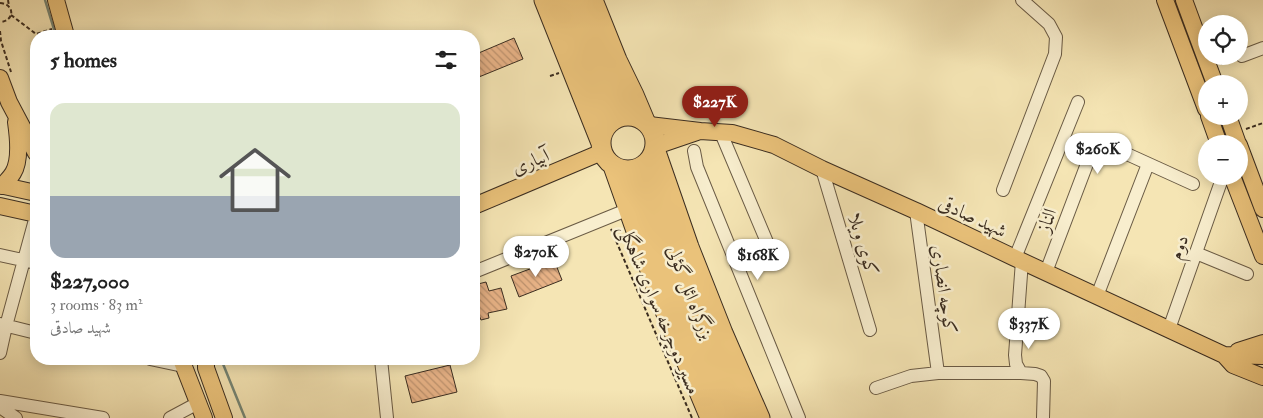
<!DOCTYPE html>
<meta charset="utf-8">
<style>
:root{--surface:#fff;--page:#f6f6f6;--text:#222;--muted:#767676;--accent:#8f2418}
body{margin:0;font-family:"IM FELL Double Pica",Amiri,serif;background:var(--page);color:var(--text);height:100vh;display:flex;flex-direction:column;font-size:19px;white-space:nowrap}
*{box-sizing:border-box;margin:0}
p{font-size:16px;color:var(--muted)}
.icon{flex:none;width:28px;height:28px;fill:none;stroke:currentColor;stroke-width:2;stroke-linecap:round;stroke-linejoin:round}
.map{position:relative;flex:1;overflow:hidden}
.details{position:absolute;left:30px;top:30px;width:450px;height:335px;display:flex;flex-direction:column;background:var(--surface);border-radius:20px;box-shadow:0 2px 12px #0003}
.details>*{flex:none}
.tools{position:absolute;left:1198px;top:15px;display:grid;gap:10px}
.tools a{display:grid;place-items:center;width:50px;height:50px;border-radius:50%;background:var(--surface);box-shadow:0 2px 12px #0003;font-size:25px}
.price{position:absolute;translate:-50% -42px;padding:0 11px;border-radius:18px;background:#fff;color:#222;font-size:16px;line-height:32px;filter:drop-shadow(0 1px 2px #0008)}
.price::after{content:'';position:absolute;left:50%;top:30px;width:15px;height:11px;margin-left:-8px;background:inherit;clip-path:polygon(0 0,100% 0,50% 100%)}
.price.active{background:var(--accent);color:#fff}
ul{padding:0;list-style:none}
li{display:grid;align-content:center;gap:10px;height:265px;padding:0 20px}
li span{display:grid;place-items:center;height:155px;border-radius:15px;color:#555}
li>.icon{margin-inline-start:auto}
span .icon{width:90px;height:90px;fill:#fffc;stroke-width:1}
li b{font-size:21px}
h2{display:flex;justify-content:space-between;align-items:center;height:60px;padding:0 20px;font-size:21px}
.map>svg:first-child{display:block}
</style>
<div class="map">
<svg width="1263" height="418" viewBox="0 0 1263 418">
<defs>
<pattern id="building-back-hatch" width="6" height="6" patternUnits="userSpaceOnUse" patternTransform="scale(1.25)"><rect width="6" height="6" fill="#e7b286"/><path d="M-1 5l2 2M0 0l6 6M5-1l2 2" fill="none" stroke="#bc916d"/></pattern>
</defs>
<rect width="100%" height="100%" fill="#f5e5b4"/>
<filter id="stains"><feTurbulence type="fractalNoise" baseFrequency=".004" numOctaves="4"/><feColorMatrix values="0 0 0 0 .2 0 0 0 0 .09 0 0 0 0 .02 0 0 0 .5 -.17"/></filter>
<radialGradient id="worn" r=".72"><stop offset=".6" stop-color="#630" stop-opacity="0"/><stop offset="1" stop-color="#630" stop-opacity=".3"/></radialGradient>
<g fill="none" stroke-linecap="round" stroke-linejoin="round">
<!-- stream -->
<path stroke="#758575" stroke-width="2.5" d="M45,0L56,36
M221,359L245,418"/>
</g>
<!-- building -->
<path fill="url(#building-back-hatch)" stroke="#3b2d20" d="M514,38L523,59L474,79V55Z
M554,260L562,280L519,297L511,276Z
M486,282L489,291L501,288L507,309L488,313L489,318L481,320L479,315L474,316V285Z
M450,365L457,392L412,403L405,376Z"/>
<g fill="none" stroke-linecap="round" stroke-linejoin="round">
<!-- minor casing -->
<g stroke="#6a5b45" stroke-width="14">
<path id="minor" d="M1242,56L1263,48
M721,133L772,254
M694,151L697,167L799,418
M822,169L870,330
M1003,190L1055,54L1056,37L1049,24L1022,0
M916,211L938,373
M1196,253L1247,274
M0,255L36,263
M1015,258L1078,102
M1022,261L1015,355L1016,364L1021,373L1035,374L1041,376L1044,381L1043,418
M474,272L629,209
M1046,272L1096,140L1193,184
M1097,296L1148,164
M0,324L36,333
M1169,329L1223,176
M0,353L6,326L36,216
M150,359L183,366
M381,359L387,418
M876,388L911,376L938,373H1021
M0,401L103,418
M0,407L16,418
M170,418L198,403"/>
</g>
<!-- major casing -->
<g stroke="#3b2d20" stroke-width="18">
<path id="major" d="M56,0L66,36
M1165,0L1206,109
M1184,0L1215,84
M0,78L9,102L36,153
M1209,116L1219,144
M1228,116L1238,144
M649,125L700,131L656,146
M700,131L732,133L774,145L822,169L916,211L1015,258L1224,355L1263,356
M1239,145L1263,209
M1232,176L1263,256
M0,185L36,193
M2,186C6,182 10,178 13,173C21,160 18,136 16,122
M0,206L36,214
M474,206L602,152
M1238,351L1263,343
M1224,355L1233,365L1263,377
M181,359L204,418
M206,359V368L224,418"/>
</g>
<!-- highway casing -->
<g stroke="#3b2d20" stroke-width="21">
<path id="highway" d="M544,0L601,143
M561,0L593,83L607,125
M576,0L608,81L623,116
M593,0L617,60L634,95L645,121
M601 143a27 27 0 1 1 54 0a27 27 0 1 1-54 0Z
M655,149L689,247L723,333L760,418
M645,164L696,311L743,418
M613,166L662,304L710,418
M631,170L683,315L728,418"/>
</g>
<!-- path -->
<path stroke="#3b2d20" stroke-width="2" stroke-dasharray="4 2.5" stroke-linecap="butt" d="M8,0L9,6
M0,3C15,4 15,21 0,22
M11,15L36,34L52,29
M0,31L1,41L11,72
M1221,64L1233,60
M550,76L559,73
M1246,129L1263,123
M611,229L692,418"/>
<!-- minor -->
<use href="#minor" stroke="#f8eece" stroke-width="12"/>
<!-- major -->
<use href="#major" stroke="#eac27a" stroke-width="16"/>
<!-- highway -->
<use href="#highway" stroke="#eac27a" stroke-width="19"/>
</g>
<g text-anchor="middle" stroke-width="5" stroke-linejoin="round" paint-order="stroke">
<!-- street labels -->
<g font-size="19" fill="#3b2d20" stroke="#f8eece">
<text transform="translate(530 161) rotate(-23)" y="7">آبیاری</text>
<text transform="translate(973 216) rotate(25)" y="7">شهید صادقی</text>
<text transform="translate(1046 220) rotate(-69)" y="7">الناز</text>
<text transform="translate(864 244) rotate(73)" y="7">کوی ویلا</text>
<text transform="translate(1178 247) rotate(-71)" y="7">دوم</text>
<text transform="translate(945 289) rotate(82)" y="7">کوچه انصاری</text>
<text transform="translate(691 292) rotate(69)" y="7">بزرگراه ائل گؤلی</text>
<text transform="translate(660 309) rotate(67)" y="7">مسیر دوچرخه سواری شاهگلی</text>
</g>
</g>
<rect width="100%" height="100%" filter="url(#stains)"/>
<rect width="100%" height="100%" fill="url(#worn)"/>
</svg>
<div class="tools">
<a><svg class="icon" aria-label="locate" viewBox="0 0 24 24"><circle cx="12" cy="12" r="6"/><path d="M12 2v4M12 18v4M2 12h4M18 12h4"/></svg></a>
<a>+</a>
<a>−</a>
</div>
<b class="price active" style="left:715px;top:128px">$227K</b>
<b class="price" style="left:1098px;top:175px">$260K</b>
<b class="price" style="left:536px;top:278px">$270K</b>
<b class="price" style="left:758px;top:281px">$168K</b>
<b class="price" style="left:1029px;top:350px">$337K</b>
<section class="details">
<h2>5 homes<svg class="icon" aria-label="filters" viewBox="0 0 24 24"><path d="M4 7h16M4 17h16"/><circle cx="9" cy="7" r="2"/><circle cx="15" cy="17" r="2"/></svg></h2>
<ul>
<li><span style="background:linear-gradient(#dfe7d0 60%,#9aa5b1 0)"><svg class="icon" aria-label="home" viewBox="0 0 24 24"><path d="M3 11l9-7 9 7M6 9v11h12V9"/></svg></span><div><b>$227,000</b><p>3 rooms · 83 m²</p><p>شهید صادقی</p></div></li>
</ul>
</section>
</div>
